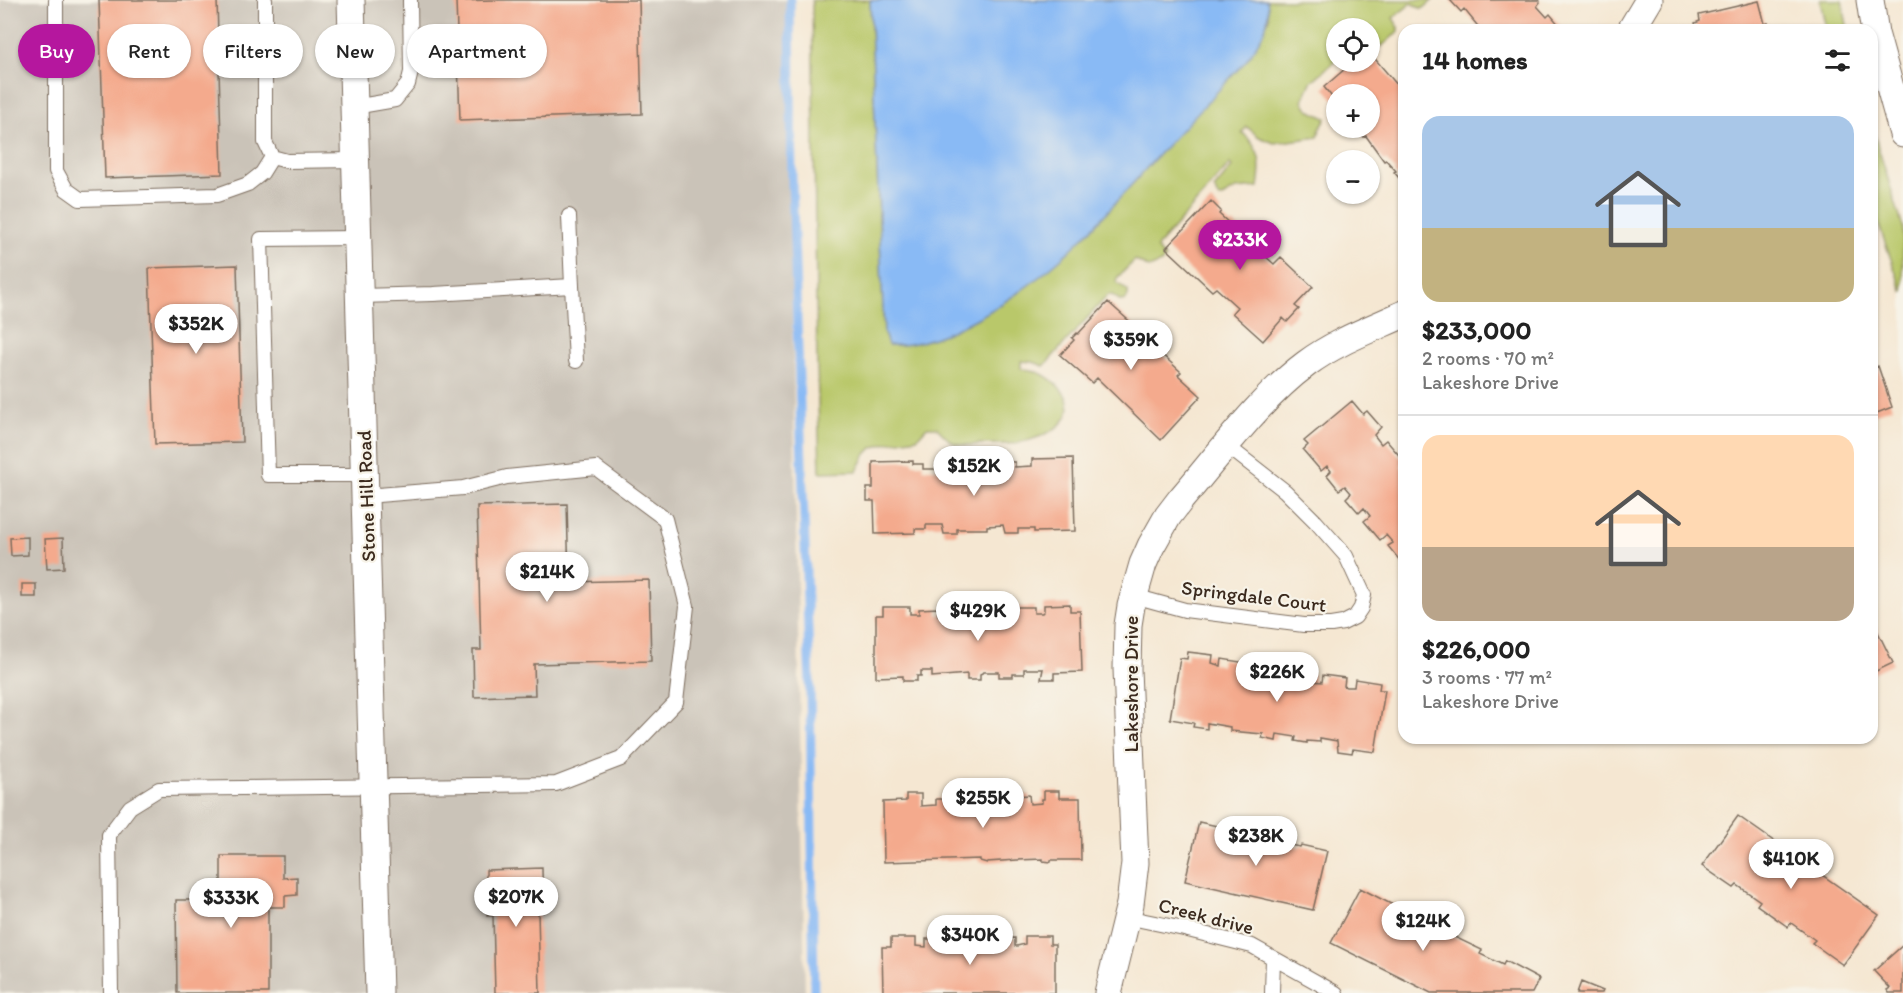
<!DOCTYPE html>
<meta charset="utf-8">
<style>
:root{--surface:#fff;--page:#f2f2f2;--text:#222;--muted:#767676;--line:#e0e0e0;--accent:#b5179e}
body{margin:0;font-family:Itim,sans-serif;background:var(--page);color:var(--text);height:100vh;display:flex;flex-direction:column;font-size:22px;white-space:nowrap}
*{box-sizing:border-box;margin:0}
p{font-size:20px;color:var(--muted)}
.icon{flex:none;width:33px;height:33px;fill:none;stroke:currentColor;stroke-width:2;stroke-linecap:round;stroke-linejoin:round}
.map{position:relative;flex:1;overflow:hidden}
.details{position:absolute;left:1398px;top:24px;width:480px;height:720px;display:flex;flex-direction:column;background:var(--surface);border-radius:18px;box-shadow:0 2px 4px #0004}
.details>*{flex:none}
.banner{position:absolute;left:18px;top:24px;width:570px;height:54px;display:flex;gap:12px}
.fabs{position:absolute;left:1326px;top:18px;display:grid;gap:12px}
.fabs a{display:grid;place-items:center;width:54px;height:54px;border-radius:50%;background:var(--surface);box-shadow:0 2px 4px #0004;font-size:30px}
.price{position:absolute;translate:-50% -51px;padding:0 14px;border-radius:21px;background:#fff;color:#222;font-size:20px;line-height:39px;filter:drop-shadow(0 2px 3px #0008)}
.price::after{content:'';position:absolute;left:50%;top:36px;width:18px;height:14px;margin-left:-9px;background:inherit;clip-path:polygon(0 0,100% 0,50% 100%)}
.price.on{background:var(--accent);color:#fff}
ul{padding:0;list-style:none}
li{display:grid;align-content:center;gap:12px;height:318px;padding:0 24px}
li+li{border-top:2px solid var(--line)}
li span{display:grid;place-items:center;height:186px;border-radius:18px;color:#555}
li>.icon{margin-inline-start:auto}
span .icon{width:108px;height:108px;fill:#fffc;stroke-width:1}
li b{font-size:26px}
h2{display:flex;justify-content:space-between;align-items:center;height:72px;padding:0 24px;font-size:26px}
.chip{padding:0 21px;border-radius:27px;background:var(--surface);box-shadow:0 2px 4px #0004;font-size:21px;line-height:54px}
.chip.on{background:var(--accent);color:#fff}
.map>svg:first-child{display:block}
</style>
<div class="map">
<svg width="1903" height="993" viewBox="0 0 1903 993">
<rect width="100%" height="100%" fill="#f7f3e8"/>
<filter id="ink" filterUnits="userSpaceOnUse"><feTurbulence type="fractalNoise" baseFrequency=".0167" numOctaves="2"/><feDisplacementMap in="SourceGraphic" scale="12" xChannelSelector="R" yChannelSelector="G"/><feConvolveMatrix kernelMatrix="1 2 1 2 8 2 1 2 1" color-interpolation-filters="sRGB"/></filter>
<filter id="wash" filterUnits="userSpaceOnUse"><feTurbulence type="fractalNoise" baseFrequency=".008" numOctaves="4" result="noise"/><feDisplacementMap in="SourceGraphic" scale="24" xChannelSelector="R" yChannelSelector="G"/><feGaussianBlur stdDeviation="1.35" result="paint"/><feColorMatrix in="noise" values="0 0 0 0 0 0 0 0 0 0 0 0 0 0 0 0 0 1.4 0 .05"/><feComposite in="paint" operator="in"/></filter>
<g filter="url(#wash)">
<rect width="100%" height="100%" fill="#f5e7d2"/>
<!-- industrial -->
<path fill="#cac3b8" d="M0,0H786L805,993H0Z"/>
<!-- green -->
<path fill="#b9c86a" stroke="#7a7944" stroke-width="1.5" d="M812,0H870L884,333L1090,228L1136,180L1269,19L1267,0H1433L1424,8H1420L1412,3L1393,18L1399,28V31L1381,47L1373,36L1370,34V28H1336V60L1311,82L1303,100C1307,111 1316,114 1326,118L1320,128L1318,137L1274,143L1259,137L1247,127L1242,132C1261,150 1262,162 1258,187L1236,189L1220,198L1214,189L1232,167L1230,164L1158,246L1157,249L1165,258L1161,263L1149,268L1135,260L1117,278L1116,282L1128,291V296L1126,300L1121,301L1112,295H1108L1044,366L1033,362L1021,361V369C1035,369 1048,376 1058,386C1089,418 1046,438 1017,443C1005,445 993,444 980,444C973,445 964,446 957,444C948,442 943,433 936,427H927L917,438L887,443L872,448L866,454L857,471L820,472L817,363Z
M1820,0H1842L1848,30H1826Z
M1872,128L1903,227V293L1872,206Z"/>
<!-- water -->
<path fill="#89baf5" stroke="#62728a" stroke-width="1.5" d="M870,0H1267C1272,26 1260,40 1246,61C1209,101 1171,140 1135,181C1111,208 1083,240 1056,263C1018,296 940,350 888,345L884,333Z"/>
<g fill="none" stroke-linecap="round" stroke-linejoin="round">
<!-- stream -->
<path stroke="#89baf5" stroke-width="9" d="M790,0L792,181L810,686L814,993"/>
</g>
<g id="blocks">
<!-- building -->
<path fill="#f4aa8d" d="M99,0H217L222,174L105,178Z
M491,0H639L642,114L460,120L456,1Z
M1450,0H1538L1540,2L1537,6L1547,17L1550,14L1560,26L1557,28L1559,30H1481L1464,9L1461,12Z
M1759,1L1765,24L1768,23L1770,30H1697L1695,23L1700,21L1699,15Z
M1370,53L1404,93V184L1394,172L1396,171L1386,160L1384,161L1366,136L1364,137L1355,128H1370V94H1336V102L1324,87L1353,62H1370Z
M1211,201L1221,211L1219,214L1231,225L1233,223L1243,232L1241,234L1253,245L1256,242L1267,252L1264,255L1274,264L1281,257L1313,287L1295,306L1299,309L1287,322L1283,318L1263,341L1232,313L1237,307L1216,288L1212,291L1166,248Z
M237,265L242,442L155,444L149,268Z
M1108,302L1137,328L1131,335L1153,354L1157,350L1181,372L1178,375L1201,396L1161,440L1097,378L1092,383L1060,355L1074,340L1072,338L1077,333L1078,334Z
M1878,366L1892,407L1872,415V369Z
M1352,401L1363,414L1367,411L1381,427L1374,435L1381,444L1386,440L1404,461L1401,466L1404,470V559L1401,562L1388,546L1393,543L1386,535L1380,540L1364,521L1370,516L1364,508L1359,513L1346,498L1351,493L1345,486L1339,490L1327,475L1331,471L1327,466L1321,471L1303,450L1308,445L1304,441Z
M1073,458L1075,531L1034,532V529H1018V533H1005L1003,525L987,526V529H957V534H944L942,525H926V529H915V533L875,534L874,501H867V488H873V462L913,461V464H923V469H940L939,463H953V468L970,467V463L985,462V467L1001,466L1000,462H1015V467L1032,466V459Z
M567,504L569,582L649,580L651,661L534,664L535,695L474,697L473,650H481L477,506Z
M28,537V555L11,556L10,538Z
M63,538L64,568L47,569L45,539Z
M22,584H36V597H22Z
M1070,604V611H1080L1082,672L1054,673V679H1041L1043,669H1024V674H1013V677H999V672H984L980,674V680H967V674L932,677V671H921V676H917V681H903V676L876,677V615H883V607H910V614H919V609L938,608V615L948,613V607L974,606V612H982V606H1006V613H1015V607H1034V613H1042L1044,611V605Z
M1872,620L1893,663L1872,673Z
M1188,652L1213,655L1212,663L1221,666L1222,659L1247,663L1246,670L1248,671V669L1256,670L1257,662L1282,666L1280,675L1286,677L1291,678L1292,671L1313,674L1312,681L1322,682L1323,675L1345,678L1344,686L1346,687H1354L1355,679L1380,683L1379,690H1385L1375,752L1353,749L1352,753L1338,751L1337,741L1320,738V742L1307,741V743L1295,741L1296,737L1277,734L1276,741L1262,738L1263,734L1230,731V727L1207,723V729L1193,727L1194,723L1170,719L1180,658L1187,659Z
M981,790H995V799H1015V796L1029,795L1030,804L1042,803V799H1044V791H1059V798H1080L1081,860H1051V862L1043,861V859L1017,860L987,862V863L980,861V859L884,862L883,802L906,801V794H921V806L936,805V799H949V796H963V801H977V799H980Z
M1738,816L1879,915L1843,965L1812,943L1815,940L1791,923L1788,927L1757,905L1760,901L1737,885L1734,888L1702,866Z
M1199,822L1222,827V829L1232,833L1289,846V845L1300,847L1301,845L1327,851L1313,910L1185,881Z
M221,856H283V878L297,877V895L285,896V907H268V993H177L176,900H221Z
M542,868L543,912H538L540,993H495L493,916H487L486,870Z
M1360,888L1393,905L1391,908L1418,922L1419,920L1482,950L1480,954L1503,965L1505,961L1539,979L1532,993H1431L1331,943Z
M1025,936H1050V944H1055V993H883L882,947H891V938H916V946L926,947V939H948V947H949L958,946V937H983V945H988V946H993V939L1015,938V946H1017L1025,944Z
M1903,945V993H1889L1887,990L1890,988L1874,971Z
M1581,982L1603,991L1602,993H1577Z"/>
</g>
</g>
<g filter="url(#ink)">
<use href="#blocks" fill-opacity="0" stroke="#7c6c5d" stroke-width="1.5"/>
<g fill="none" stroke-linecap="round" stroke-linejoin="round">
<!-- lane casing -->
<g stroke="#7c6c5d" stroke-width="16">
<path id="lane" d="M56,0V171L66,189L80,199L217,195L248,184L262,173L272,157
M265,0V142L272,157L287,161L355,160
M354,107L395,100L408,84L411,72L410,0
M358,238L261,239L268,475H366
M572,286L576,361
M360,296L433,294L572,286L569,216
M1134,596L1185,610L1304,625H1331L1343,623L1355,617L1361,608L1364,595L1346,556L1316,522L1285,491L1226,445
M1126,917L1184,929L1252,946L1336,993
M111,993L109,835L130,807L159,789L556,784L621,759L676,702L687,606L665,519L596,468L507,477L463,488L366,496
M1272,993L1273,958"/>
</g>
<!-- street casing -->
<g stroke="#7c6c5d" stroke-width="29">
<path id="street" d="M351,0L379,993
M1870,0L1875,33L1903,134
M1631,30L1649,0
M1108,993L1130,904L1135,863L1127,669L1128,625L1131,606L1143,564L1151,546L1168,516L1181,499C1219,455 1259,399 1306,364C1335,342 1371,329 1404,314"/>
</g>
<!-- lane -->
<use href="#lane" stroke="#fff" stroke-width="14"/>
<!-- street -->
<use href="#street" stroke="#fff" stroke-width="27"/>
</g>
</g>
<g text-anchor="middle" stroke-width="4.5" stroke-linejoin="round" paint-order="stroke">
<!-- street labels -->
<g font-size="20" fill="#3b2a1e" stroke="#f7f3e8">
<text transform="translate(366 496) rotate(-92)" y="7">Stone Hill Road</text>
<text transform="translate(1254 596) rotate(7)" y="7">Springdale Court</text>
<text transform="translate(1131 684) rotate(-90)" y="7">Lakeshore Drive</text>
<text transform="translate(1206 916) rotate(14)" y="7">Creek drive</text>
</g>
</g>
</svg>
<div class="fabs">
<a><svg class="icon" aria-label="locate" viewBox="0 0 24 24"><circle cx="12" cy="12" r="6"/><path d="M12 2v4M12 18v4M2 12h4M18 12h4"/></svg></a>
<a>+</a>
<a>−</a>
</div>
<b class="price on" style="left:1240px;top:271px">$233K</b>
<b class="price" style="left:196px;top:355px">$352K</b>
<b class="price" style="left:1131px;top:371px">$359K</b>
<b class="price" style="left:974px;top:497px">$152K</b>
<b class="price" style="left:547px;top:603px">$214K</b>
<b class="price" style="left:978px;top:642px">$429K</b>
<b class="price" style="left:1277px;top:703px">$226K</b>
<b class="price" style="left:983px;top:829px">$255K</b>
<b class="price" style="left:1256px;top:867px">$238K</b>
<b class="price" style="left:1791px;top:890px">$410K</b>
<b class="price" style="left:516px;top:928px">$207K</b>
<b class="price" style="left:231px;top:929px">$333K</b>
<b class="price" style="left:1423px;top:952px">$124K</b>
<b class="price" style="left:970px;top:966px">$340K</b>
<div class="banner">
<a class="chip on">Buy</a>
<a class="chip">Rent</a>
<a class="chip">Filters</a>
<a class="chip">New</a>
<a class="chip">Apartment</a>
</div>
<section class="details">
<h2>14 homes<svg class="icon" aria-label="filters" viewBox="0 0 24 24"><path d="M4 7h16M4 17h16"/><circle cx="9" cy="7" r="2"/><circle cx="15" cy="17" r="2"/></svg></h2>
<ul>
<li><span style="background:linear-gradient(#a9c7e8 60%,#c2b280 0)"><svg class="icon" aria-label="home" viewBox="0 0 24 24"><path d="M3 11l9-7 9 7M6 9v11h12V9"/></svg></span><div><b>$233,000</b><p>2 rooms · 70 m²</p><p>Lakeshore Drive</p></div></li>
<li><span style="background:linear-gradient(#ffd9b3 60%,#b9a48a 0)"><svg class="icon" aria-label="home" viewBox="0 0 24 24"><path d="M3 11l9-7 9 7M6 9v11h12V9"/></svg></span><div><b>$226,000</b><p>3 rooms · 77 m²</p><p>Lakeshore Drive</p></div></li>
</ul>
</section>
</div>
